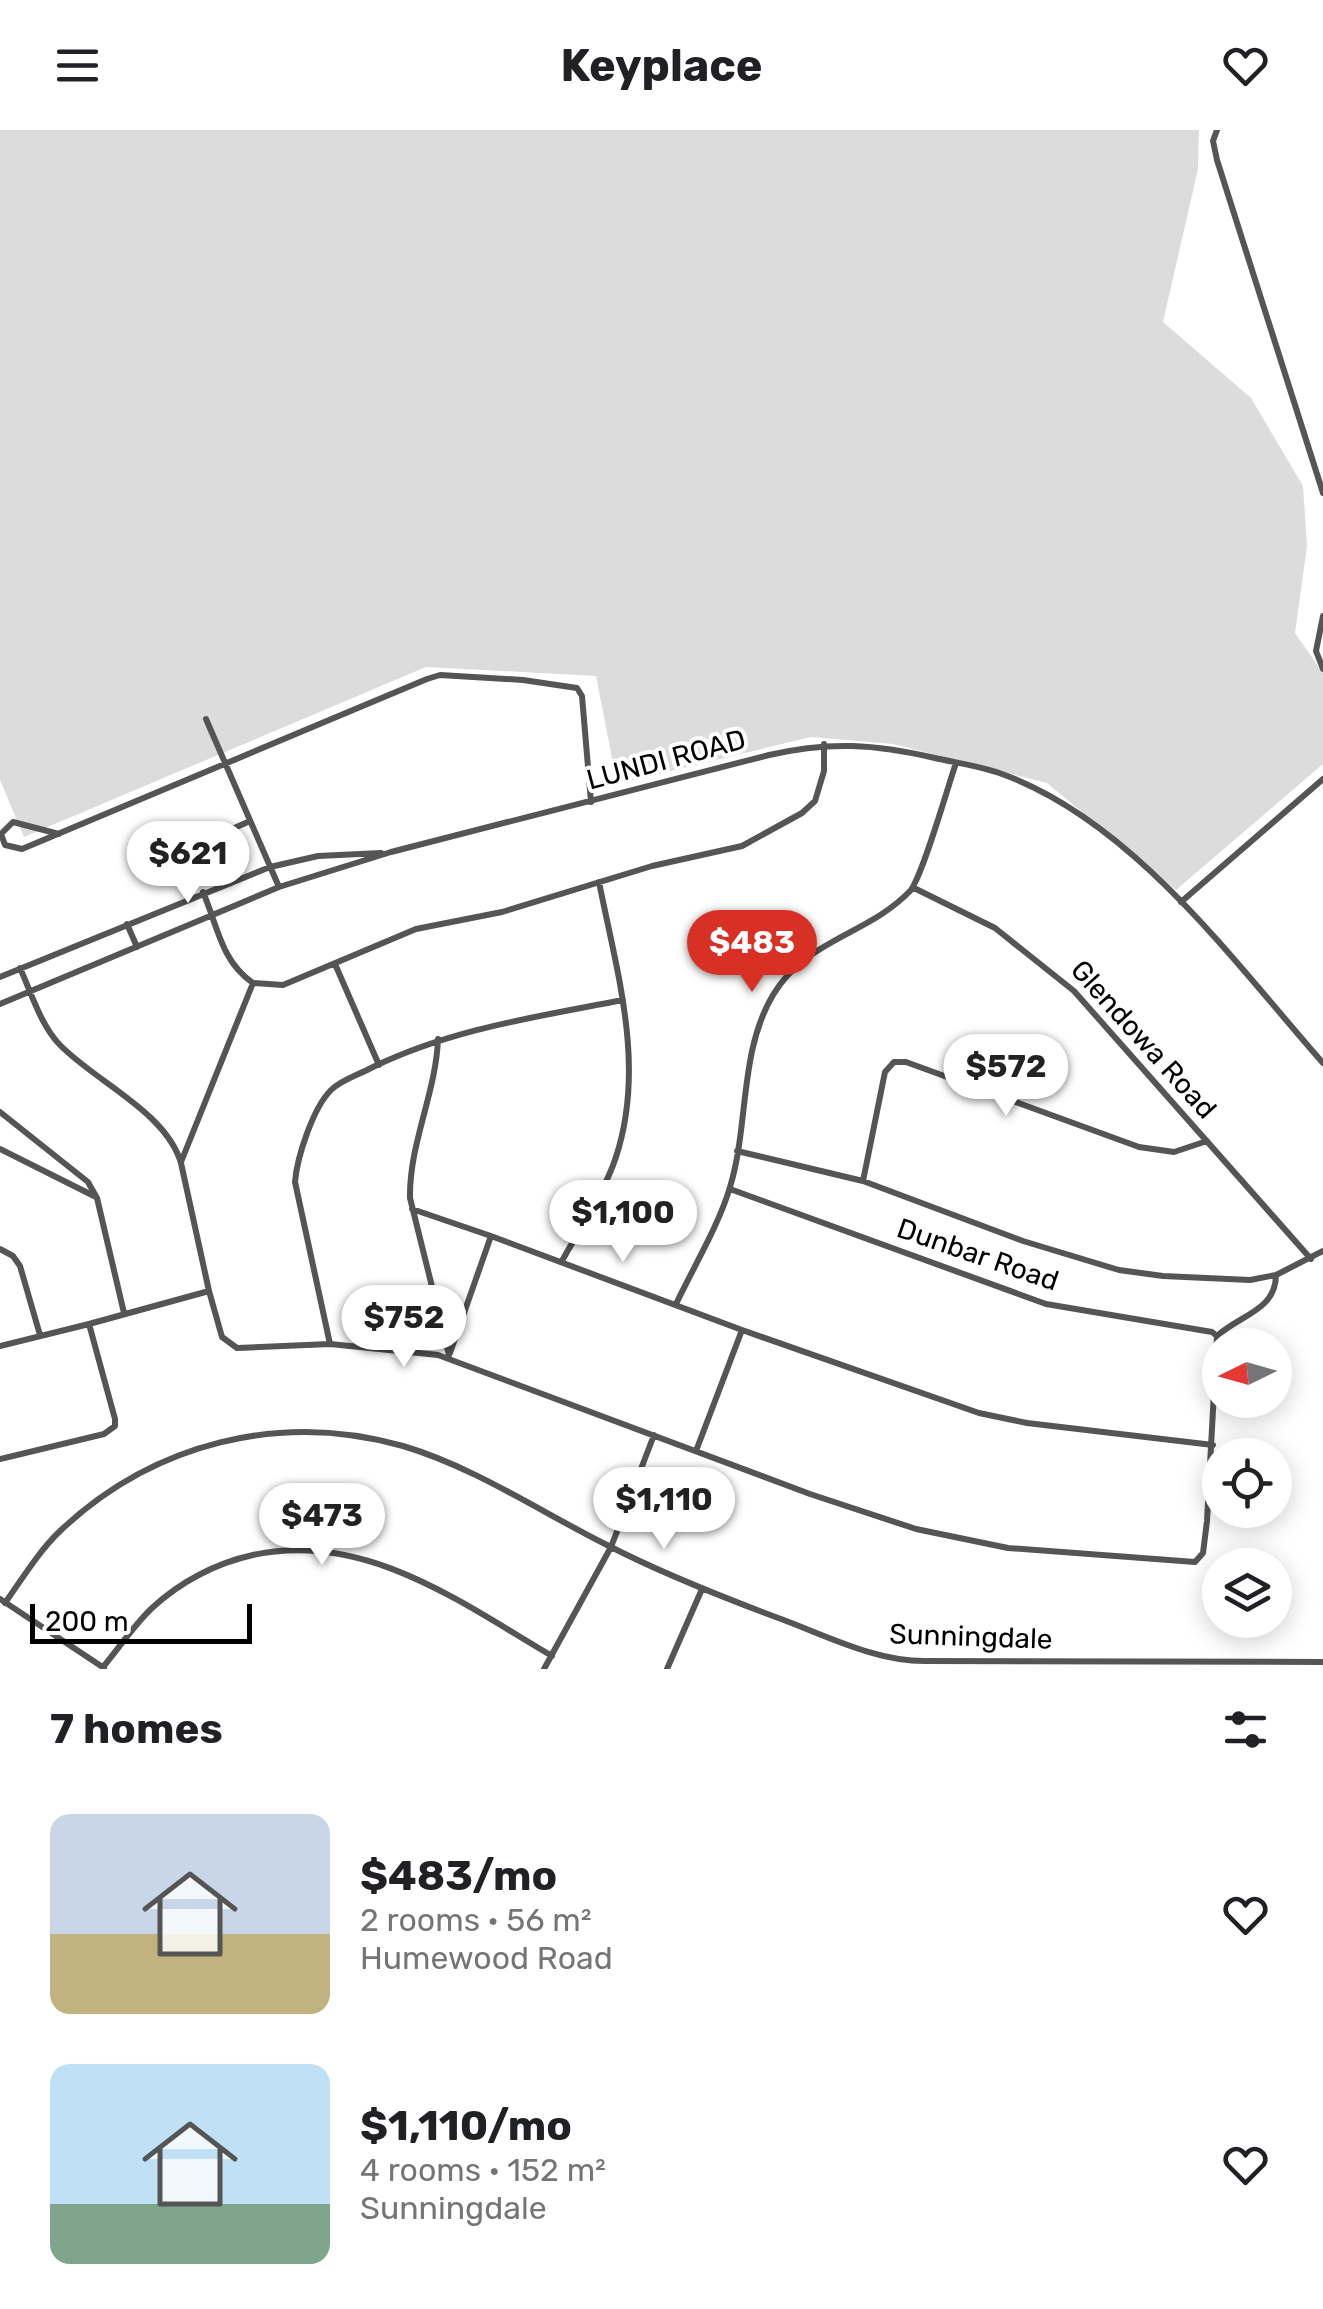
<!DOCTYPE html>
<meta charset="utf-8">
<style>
:root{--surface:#fff;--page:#f6f6f6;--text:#202124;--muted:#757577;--accent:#d93025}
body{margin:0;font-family:Rubik,sans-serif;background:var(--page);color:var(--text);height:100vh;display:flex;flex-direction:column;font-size:38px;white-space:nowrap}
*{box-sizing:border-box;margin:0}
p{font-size:32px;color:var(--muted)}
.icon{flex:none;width:55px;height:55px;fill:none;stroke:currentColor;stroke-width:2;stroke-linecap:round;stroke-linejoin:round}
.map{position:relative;height:1539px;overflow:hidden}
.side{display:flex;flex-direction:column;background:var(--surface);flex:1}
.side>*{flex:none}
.needle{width:65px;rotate:265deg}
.controls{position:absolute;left:1202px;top:1198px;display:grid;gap:20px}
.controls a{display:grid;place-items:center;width:90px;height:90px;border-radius:50%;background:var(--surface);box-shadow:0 5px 25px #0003;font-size:50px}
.scale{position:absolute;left:30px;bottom:25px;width:222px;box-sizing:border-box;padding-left:10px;border:5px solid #000;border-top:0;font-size:28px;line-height:35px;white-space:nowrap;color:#000;-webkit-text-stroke:8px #fff;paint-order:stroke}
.price{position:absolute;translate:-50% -85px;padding:0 22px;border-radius:35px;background:#fff;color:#222;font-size:32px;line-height:65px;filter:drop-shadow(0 2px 5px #0008)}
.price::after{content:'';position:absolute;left:50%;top:60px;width:30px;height:22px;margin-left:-15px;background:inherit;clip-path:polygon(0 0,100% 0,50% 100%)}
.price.active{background:var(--accent);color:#fff}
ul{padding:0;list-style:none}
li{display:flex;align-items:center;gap:30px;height:250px;padding:0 50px}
li span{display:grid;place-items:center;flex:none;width:280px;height:200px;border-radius:20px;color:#555}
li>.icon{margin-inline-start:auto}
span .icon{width:120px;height:120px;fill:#fffc;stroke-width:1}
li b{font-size:42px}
h2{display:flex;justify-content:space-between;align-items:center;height:120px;padding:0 50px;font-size:42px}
header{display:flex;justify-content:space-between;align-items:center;height:130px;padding:0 50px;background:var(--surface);font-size:45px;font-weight:700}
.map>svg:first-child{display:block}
</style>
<header><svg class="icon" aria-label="menu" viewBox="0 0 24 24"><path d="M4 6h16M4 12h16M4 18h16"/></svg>Keyplace<svg class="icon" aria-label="heart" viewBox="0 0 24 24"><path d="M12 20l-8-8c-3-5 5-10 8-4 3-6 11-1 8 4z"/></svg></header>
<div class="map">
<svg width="1323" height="1539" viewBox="0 0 1323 1539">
<rect width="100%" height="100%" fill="#fff"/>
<!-- green -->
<path fill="#dcdcdc" d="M0,0H1199L1198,39L1163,192L1251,268L1303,356L1307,416L1295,503L1323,543V634L1176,760L1047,653L893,614L811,607L617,654L596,546L426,537L24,707L0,650Z"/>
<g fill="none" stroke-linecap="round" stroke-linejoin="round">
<!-- street -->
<path stroke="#555" stroke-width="6" d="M1217,0L1213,11L1217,30L1323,363
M1323,486L1316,521L1323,539
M206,589L279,757
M59,704L13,692L1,704L5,715L22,719L427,549L440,545L523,550L577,558L582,566L591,672
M203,712L250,691
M914,758L995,798L1074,861L1311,1129
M1181,772L1323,649
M127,794L137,817
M335,834L379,935
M20,838C31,862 41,896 60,915C96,952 166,982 181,1033L209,1161L89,1194
M0,847L270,737L318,726L381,723
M253,853L283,855L416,799L502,782L652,736L742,716L802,683L815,671L824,641V614
M0,874L279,757L391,722L769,625C829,611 875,614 935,628C957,633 980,636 1002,644C1134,692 1233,831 1323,933
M438,909C436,963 409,1014 410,1068L449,1225
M0,982L88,1052L97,1068L124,1183
M0,1019L96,1067
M737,1021L863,1051L1023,1111L1119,1140L1163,1146L1250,1150L1276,1145L1323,1121
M181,1032L253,853C221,831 218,797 203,762
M863,1051L885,942L894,932H906L1139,1017L1174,1022L1207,1011
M730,1059L1046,1174L1212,1202L1217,1206
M412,1079L491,1106L450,1223
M491,1106L742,1200L979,1283L1027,1293L1213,1315
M0,1119L13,1126L20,1136L40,1205
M562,1131C580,1098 604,1063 616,1027C646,936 617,843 599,752
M209,1161L222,1207L237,1218L330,1214L438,1225L810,1364L916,1399L1008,1418L1195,1432L1203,1423L1207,1391L1217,1206
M676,1174C693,1138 719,1095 730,1057C749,995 739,922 773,865C806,809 868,805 910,761C922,748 948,656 956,633
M1217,1206C1240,1185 1276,1180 1276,1145
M330,1214L295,1052C297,1027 313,978 331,960C341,950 358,945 371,938C451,899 536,887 623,870
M0,1216L89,1194L115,1289V1296L104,1304L0,1329
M696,1321L742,1200
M0,1469L104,1538
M5,1473C22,1449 39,1421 60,1401C153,1313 280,1281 403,1316C474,1337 541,1382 607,1415C663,1444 722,1467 781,1489C827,1506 875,1531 925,1531L1323,1532
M103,1537C119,1518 134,1495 152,1478C180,1452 216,1433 253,1425C365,1401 460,1472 552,1526
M544,1539L611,1417L654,1305
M667,1539L702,1459"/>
</g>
<g text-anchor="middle" stroke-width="8" stroke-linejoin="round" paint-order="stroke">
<!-- street labels -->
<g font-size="28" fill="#000" stroke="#fff">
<text transform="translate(666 629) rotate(-15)" y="10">LUNDI ROAD</text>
<text transform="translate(1144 909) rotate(48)" y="10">Glendowa Road</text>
<text transform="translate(978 1124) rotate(19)" y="10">Dunbar Road</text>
<text transform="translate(971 1506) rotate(2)" y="10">Sunningdale</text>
</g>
</g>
</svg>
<div class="controls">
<a><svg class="needle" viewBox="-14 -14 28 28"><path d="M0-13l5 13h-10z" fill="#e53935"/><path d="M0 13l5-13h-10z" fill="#757577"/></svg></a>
<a><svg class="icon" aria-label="locate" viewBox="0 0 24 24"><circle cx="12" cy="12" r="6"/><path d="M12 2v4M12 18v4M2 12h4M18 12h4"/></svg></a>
<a><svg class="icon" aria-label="layers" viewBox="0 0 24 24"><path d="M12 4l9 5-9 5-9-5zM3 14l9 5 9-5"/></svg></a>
</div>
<div class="scale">200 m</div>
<b class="price" style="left:188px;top:776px">$621</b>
<b class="price active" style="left:752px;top:865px">$483</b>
<b class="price" style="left:1006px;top:989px">$572</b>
<b class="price" style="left:623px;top:1135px">$1,100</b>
<b class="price" style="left:404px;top:1240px">$752</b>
<b class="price" style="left:664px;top:1422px">$1,110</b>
<b class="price" style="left:322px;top:1438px">$473</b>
</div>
<section class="side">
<h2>7 homes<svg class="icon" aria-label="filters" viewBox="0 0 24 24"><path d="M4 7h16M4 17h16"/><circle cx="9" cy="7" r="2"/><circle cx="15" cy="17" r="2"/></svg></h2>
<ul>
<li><span style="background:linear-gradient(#c9d6e8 60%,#c2b280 0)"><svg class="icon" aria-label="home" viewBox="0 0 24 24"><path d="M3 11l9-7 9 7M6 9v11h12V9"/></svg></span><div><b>$483/mo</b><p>2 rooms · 56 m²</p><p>Humewood Road</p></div><svg class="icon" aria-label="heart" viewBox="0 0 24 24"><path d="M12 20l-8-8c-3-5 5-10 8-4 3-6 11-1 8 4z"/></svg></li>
<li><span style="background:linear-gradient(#bfe0f5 70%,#7fa58c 0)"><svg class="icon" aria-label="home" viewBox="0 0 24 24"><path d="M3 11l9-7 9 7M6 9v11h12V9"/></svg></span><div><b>$1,110/mo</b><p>4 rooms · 152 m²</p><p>Sunningdale</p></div><svg class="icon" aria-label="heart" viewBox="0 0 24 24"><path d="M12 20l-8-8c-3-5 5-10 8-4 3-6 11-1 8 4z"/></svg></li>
</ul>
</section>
